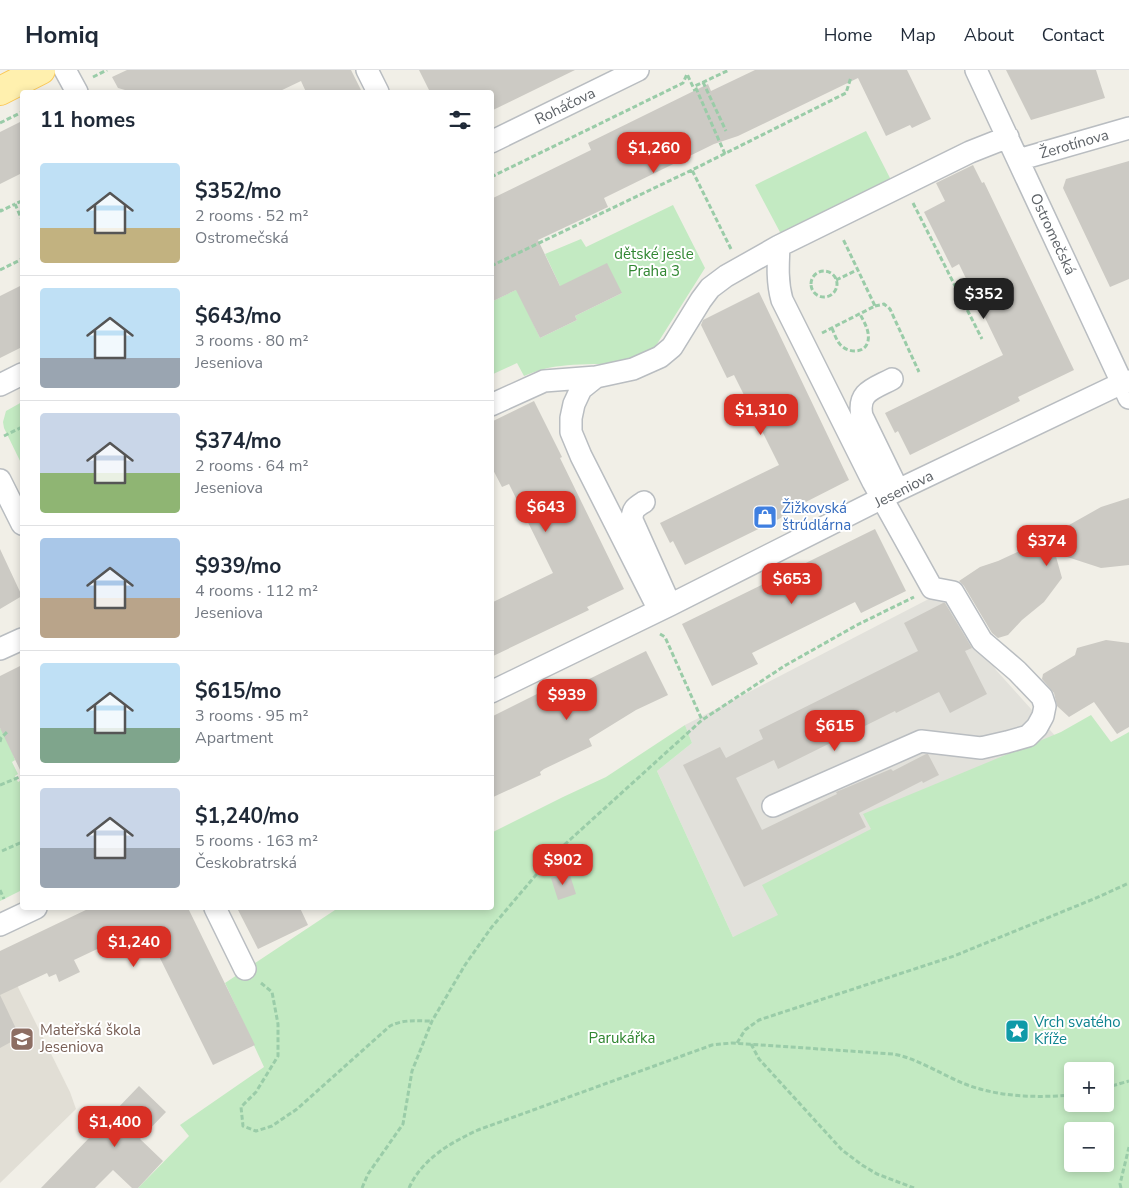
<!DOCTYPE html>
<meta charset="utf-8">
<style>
:root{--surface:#fff;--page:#f6f6f7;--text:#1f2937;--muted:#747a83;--line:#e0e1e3;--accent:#d93025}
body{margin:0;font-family:"Nunito Sans",sans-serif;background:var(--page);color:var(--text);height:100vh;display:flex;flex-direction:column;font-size:19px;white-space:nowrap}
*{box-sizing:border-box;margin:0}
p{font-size:16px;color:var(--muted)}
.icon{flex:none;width:28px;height:28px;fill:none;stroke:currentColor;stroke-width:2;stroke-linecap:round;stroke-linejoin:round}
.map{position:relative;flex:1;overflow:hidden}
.panel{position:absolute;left:20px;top:20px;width:474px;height:820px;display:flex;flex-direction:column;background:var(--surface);border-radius:5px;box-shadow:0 2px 8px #0003}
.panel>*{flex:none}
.buttons{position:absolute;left:1064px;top:992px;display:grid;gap:10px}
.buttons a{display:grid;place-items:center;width:50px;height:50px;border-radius:5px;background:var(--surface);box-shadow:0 2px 8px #0003;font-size:25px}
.price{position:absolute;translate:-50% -42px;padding:0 11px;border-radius:10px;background:var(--accent);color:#fff;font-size:16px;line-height:32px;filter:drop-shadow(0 1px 2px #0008)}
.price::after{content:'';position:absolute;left:50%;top:30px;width:15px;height:11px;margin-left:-8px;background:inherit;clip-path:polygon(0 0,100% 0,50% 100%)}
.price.active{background:#222;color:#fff}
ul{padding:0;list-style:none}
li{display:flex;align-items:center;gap:15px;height:125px;padding:0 20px}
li+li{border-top:1px solid var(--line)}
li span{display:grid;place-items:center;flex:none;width:140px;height:100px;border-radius:5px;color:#555}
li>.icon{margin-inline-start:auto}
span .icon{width:60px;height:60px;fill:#fffc;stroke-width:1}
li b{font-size:21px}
h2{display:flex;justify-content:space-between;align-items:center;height:60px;padding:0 20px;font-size:21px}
header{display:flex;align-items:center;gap:30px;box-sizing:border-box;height:70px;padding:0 25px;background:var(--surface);border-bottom:1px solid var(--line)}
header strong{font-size:24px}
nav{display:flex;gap:28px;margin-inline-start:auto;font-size:18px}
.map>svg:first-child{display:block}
</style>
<header>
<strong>Homiq</strong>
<nav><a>Home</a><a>Map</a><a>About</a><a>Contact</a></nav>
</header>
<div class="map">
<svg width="1129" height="1118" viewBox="0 0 1129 1118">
<rect width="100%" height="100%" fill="#f1efe7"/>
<!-- industrial -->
<path fill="#e2e1db" d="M948,519L996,600L1129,748L733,867L657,701L692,673L685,655Z"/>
<!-- education -->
<path fill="#e1ded5" d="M0,881L70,1022L76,1039L0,1113Z"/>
<!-- green -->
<path fill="#c3eac2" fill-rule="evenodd" d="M866,61L891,110L781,164L755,115Z
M673,135L705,198L657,274C632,301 594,291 561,296C548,297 536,301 524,306L517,293L491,305V232L534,211L524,234L540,268L577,250L575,246L622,223L560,216L545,184L581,169L586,177Z
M22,332V395L4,358L3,352L6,341Z
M1091,645L1111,672L1129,662V1118H138L189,1066L180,1055L264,997L225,913L338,838H491V763L563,727L606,707L685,655L692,673L657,701L733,867L778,845L762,815L871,759L863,744L1061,662ZM1072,1001H1105V1034H1072ZM1072,1061H1105V1094H1072Z
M4,657L15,690L12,692L18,704L15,706L18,712L22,710V820L0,831V659Z"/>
<!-- building -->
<path fill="#cccac4" d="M127,0H351L362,22H306L301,11L278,22H132L118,18L112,7Z
M419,0H575L491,41V22H430Z
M755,0H907L931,49L912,58L910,55L886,66L858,8L738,66L714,74L604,128L608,137L538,170L560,216L607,193L622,223L575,246L577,250L540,268L516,220L491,232V129L591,80L588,73L708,14L711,21Z
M1006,0H1096L1105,28L1031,50Z
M22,51V103L0,114V62Z
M1129,91V209L1110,217L1063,118L1066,109Z
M973,95L982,113L984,112L1074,300L1018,327L1020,331L910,385L898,361L895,363L885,343L1003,285L959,194L952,198L924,142L945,131L936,113Z
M22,215V277L0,288V226Z
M759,222L849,410L794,438L795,441L685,495L673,471L670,473L660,453L779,395L734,305L727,308L701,255L703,250Z
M534,331L562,387L560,388L624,519L587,537L589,540L491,587V533L553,503L509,414L502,417L491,396V352Z
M1129,428V495L1101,498L1055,483L1062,508L1044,532L1022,550L1008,565L998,568L992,563L964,516L959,511L980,497L998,491L1028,477L1066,474L1062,459L1101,437Z
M875,459L906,521L861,543L855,532L752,583L758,594L712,616L682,554Z
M0,479L22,526L0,539Z
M943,533H945L972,578L965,581L987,624L950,643L939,622L896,643L895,641L778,699L774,690L736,708L762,760L837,724L836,722L891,699L893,701L926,684H928L939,705L923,713L922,711L859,743L866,757L744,817L683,695L720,677L726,688L763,669L759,660L918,581L904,553Z
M1106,570L1129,573V657L1117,664L1094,632L1069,647L1057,636L1054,623L1042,609L1043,604L1075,585L1077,578Z
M646,581L668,625L636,640L589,669L592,676L544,699L540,702L541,705L491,728V647L551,617L553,622L573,613L575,616Z
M22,595V704L0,658V606Z
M569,802L576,824L558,830L551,808Z
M90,838H188L255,975L213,995L147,862L113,879L110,873L74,890L80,902L59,912L56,904L49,907L47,903L0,925L20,967L0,978V881Z
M237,838H300L308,855L258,879Z
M139,1016L166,1042L140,1069L163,1091L138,1118H132L113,1100L95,1118H41Z"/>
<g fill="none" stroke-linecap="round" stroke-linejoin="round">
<!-- minor casing -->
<g stroke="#b9bdc1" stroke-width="24">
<path id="minor" d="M65,0L77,22
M367,0L378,22
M976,0L1129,328
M491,72L638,0
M1018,90L1129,58
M596,307L581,319L574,334L571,348V362L581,386L659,540
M892,309C873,319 857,322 862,346L898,420
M0,315L22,304
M491,335L544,311L596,307L633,299L660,287L672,277L701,230L710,218L726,206L779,176L970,82L1008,67
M0,410L22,454
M644,432C636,437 632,439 632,450L667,528
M0,579L22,569
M491,622L670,535L898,420L1122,313L1129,311
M773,736L921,671L981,678L1007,672L1028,666L1037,657L1043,646L1045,636L1042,627L1017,601L982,571L953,522L932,518L873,412L782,230C777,212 778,195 779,176
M215,838L245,899
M0,855L36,838"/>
</g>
<!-- major casing -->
<g stroke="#fbc856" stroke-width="30">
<path id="major" d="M0,21L41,0"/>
</g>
<!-- path -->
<path stroke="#9acca8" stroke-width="3" stroke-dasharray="5 2.5" stroke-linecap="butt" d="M93,7L107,0
M703,12L726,61
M0,53L22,42
M725,84L695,16L729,0
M491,107L683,13L687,4L695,21
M22,131L15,134L22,150
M913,133L982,269
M0,139L1,141L15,134
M731,179L692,100L846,23L851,7
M491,196L692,100
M0,200L22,189
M811 214a13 13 0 1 1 26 0a13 13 0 1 1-26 0Z
M836,210L857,200
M875,236L884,234L890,239L919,302
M832,258C834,263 836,269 839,273C846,283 865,285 868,271C870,261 864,252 860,244
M822,263L875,236L843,169
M4,366L22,357
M660,564L665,567L702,650
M0,672L1,668L7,662
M0,715L22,706
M2,781L22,772
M0,820L4,829
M261,913L272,922L278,954V986L256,1022L241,1037L243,1056L256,1061L272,1056L297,1039L390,956C404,949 417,951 432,951
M737,973L745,960L759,950L954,886L1096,828L1129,813
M751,974L759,989L842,1080L862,1095L877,1104L914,1118
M1105,1018L1129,1011
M362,1118L368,1104L403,1054L412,1001L432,951L465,895L491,858L552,786L702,650L786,595L857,555L914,527
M409,1118C422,1089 450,1073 478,1060L701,979L712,975L732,973L893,984C917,988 942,1005 965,1014C998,1027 1037,1028 1072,1025
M1121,1118L1120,1114L1129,1077"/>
<!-- minor -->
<use href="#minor" stroke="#fff" stroke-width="21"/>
<!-- major -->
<use href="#major" stroke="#fff0ae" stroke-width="28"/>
</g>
<!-- icons -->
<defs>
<g id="shop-square" transform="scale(1.25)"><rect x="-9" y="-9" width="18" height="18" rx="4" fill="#3f7fe0" stroke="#fff"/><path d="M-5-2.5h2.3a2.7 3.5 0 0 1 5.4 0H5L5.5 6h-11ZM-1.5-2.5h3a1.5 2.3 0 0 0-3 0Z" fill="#fff"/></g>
<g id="sight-square" transform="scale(1.25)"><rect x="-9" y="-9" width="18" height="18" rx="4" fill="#0f9aa8" stroke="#fff"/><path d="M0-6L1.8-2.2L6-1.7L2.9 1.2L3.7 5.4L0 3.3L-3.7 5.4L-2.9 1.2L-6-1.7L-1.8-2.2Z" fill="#fff"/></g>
<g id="school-square" transform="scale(1.25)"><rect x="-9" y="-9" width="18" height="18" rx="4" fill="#8d6e63" stroke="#fff"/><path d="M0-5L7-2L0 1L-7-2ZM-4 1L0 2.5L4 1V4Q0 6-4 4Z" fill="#fff"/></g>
</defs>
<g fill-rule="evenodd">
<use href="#shop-square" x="765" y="447"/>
<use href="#sight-square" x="1017" y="961"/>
<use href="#school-square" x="22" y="969"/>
</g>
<g text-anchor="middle" stroke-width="4" stroke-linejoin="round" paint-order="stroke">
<!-- street labels -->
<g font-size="15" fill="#5e6368" stroke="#fff">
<text transform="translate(565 36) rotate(-26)" y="5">Roháčova</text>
<text transform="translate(1074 74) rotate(-16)" y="5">Žerotínova</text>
<text transform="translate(1053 164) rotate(65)" y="5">Ostromečská</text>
<text transform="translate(904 419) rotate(-27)" y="5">Jeseniova</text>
</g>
<!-- park labels -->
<g font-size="15" fill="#308631" stroke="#fff">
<text x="654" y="189">dětské jesle<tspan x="654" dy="17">Praha 3</tspan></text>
<text x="622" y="973">Parukářka</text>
</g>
<!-- shop labels -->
<g font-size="15" fill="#366cbe" stroke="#fff" text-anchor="start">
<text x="782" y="443">Žižkovská<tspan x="782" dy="17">štrúdlárna</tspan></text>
</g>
<!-- culture labels -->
<g font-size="15" fill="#0d838f" stroke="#fff" text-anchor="start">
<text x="1034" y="957">Vrch svatého<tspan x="1034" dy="17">Kříže</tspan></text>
</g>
<!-- education labels -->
<g font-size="15" fill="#785e54" stroke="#fff" text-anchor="start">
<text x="40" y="965">Mateřská škola<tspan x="40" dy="17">Jeseniova</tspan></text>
</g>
</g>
</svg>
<div class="buttons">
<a>+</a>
<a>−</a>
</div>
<b class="price" style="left:654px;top:104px">$1,260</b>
<b class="price active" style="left:984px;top:250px">$352</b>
<b class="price" style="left:761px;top:366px">$1,310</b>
<b class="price" style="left:546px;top:463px">$643</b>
<b class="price" style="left:1047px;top:497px">$374</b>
<b class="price" style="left:792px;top:535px">$653</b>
<b class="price" style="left:567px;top:651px">$939</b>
<b class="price" style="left:835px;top:682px">$615</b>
<b class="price" style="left:563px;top:816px">$902</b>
<b class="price" style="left:134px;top:898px">$1,240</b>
<b class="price" style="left:115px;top:1078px">$1,400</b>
<section class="panel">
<h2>11 homes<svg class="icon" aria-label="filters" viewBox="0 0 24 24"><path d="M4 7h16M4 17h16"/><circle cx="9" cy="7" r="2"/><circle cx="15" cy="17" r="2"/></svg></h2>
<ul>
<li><span style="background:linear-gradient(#bfe0f5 65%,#c2b280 0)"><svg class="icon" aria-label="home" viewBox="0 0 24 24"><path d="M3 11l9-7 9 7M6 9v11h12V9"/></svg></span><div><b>$352/mo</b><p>2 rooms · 52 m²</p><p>Ostromečská</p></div></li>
<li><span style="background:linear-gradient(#bfe0f5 70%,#9aa5b1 0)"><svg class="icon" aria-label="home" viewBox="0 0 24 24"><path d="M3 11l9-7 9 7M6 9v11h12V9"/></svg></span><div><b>$643/mo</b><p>3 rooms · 80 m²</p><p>Jeseniova</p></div></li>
<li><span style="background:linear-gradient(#c9d6e8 60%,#8fb573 0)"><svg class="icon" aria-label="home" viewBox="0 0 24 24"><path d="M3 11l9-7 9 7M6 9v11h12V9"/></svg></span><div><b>$374/mo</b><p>2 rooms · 64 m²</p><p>Jeseniova</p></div></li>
<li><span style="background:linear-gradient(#a9c7e8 60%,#b9a48a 0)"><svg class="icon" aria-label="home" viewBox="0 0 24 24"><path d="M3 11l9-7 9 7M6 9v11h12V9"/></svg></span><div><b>$939/mo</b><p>4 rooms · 112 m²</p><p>Jeseniova</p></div></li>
<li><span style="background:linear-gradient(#bfe0f5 65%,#7fa58c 0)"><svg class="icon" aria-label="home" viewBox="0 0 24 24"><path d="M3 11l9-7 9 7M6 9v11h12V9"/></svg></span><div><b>$615/mo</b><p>3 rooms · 95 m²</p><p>Apartment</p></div></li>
<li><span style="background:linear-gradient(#c9d6e8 60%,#9aa5b1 0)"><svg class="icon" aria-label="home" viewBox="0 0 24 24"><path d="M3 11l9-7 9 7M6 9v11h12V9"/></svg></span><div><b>$1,240/mo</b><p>5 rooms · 163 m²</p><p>Českobratrská</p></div></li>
</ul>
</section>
</div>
